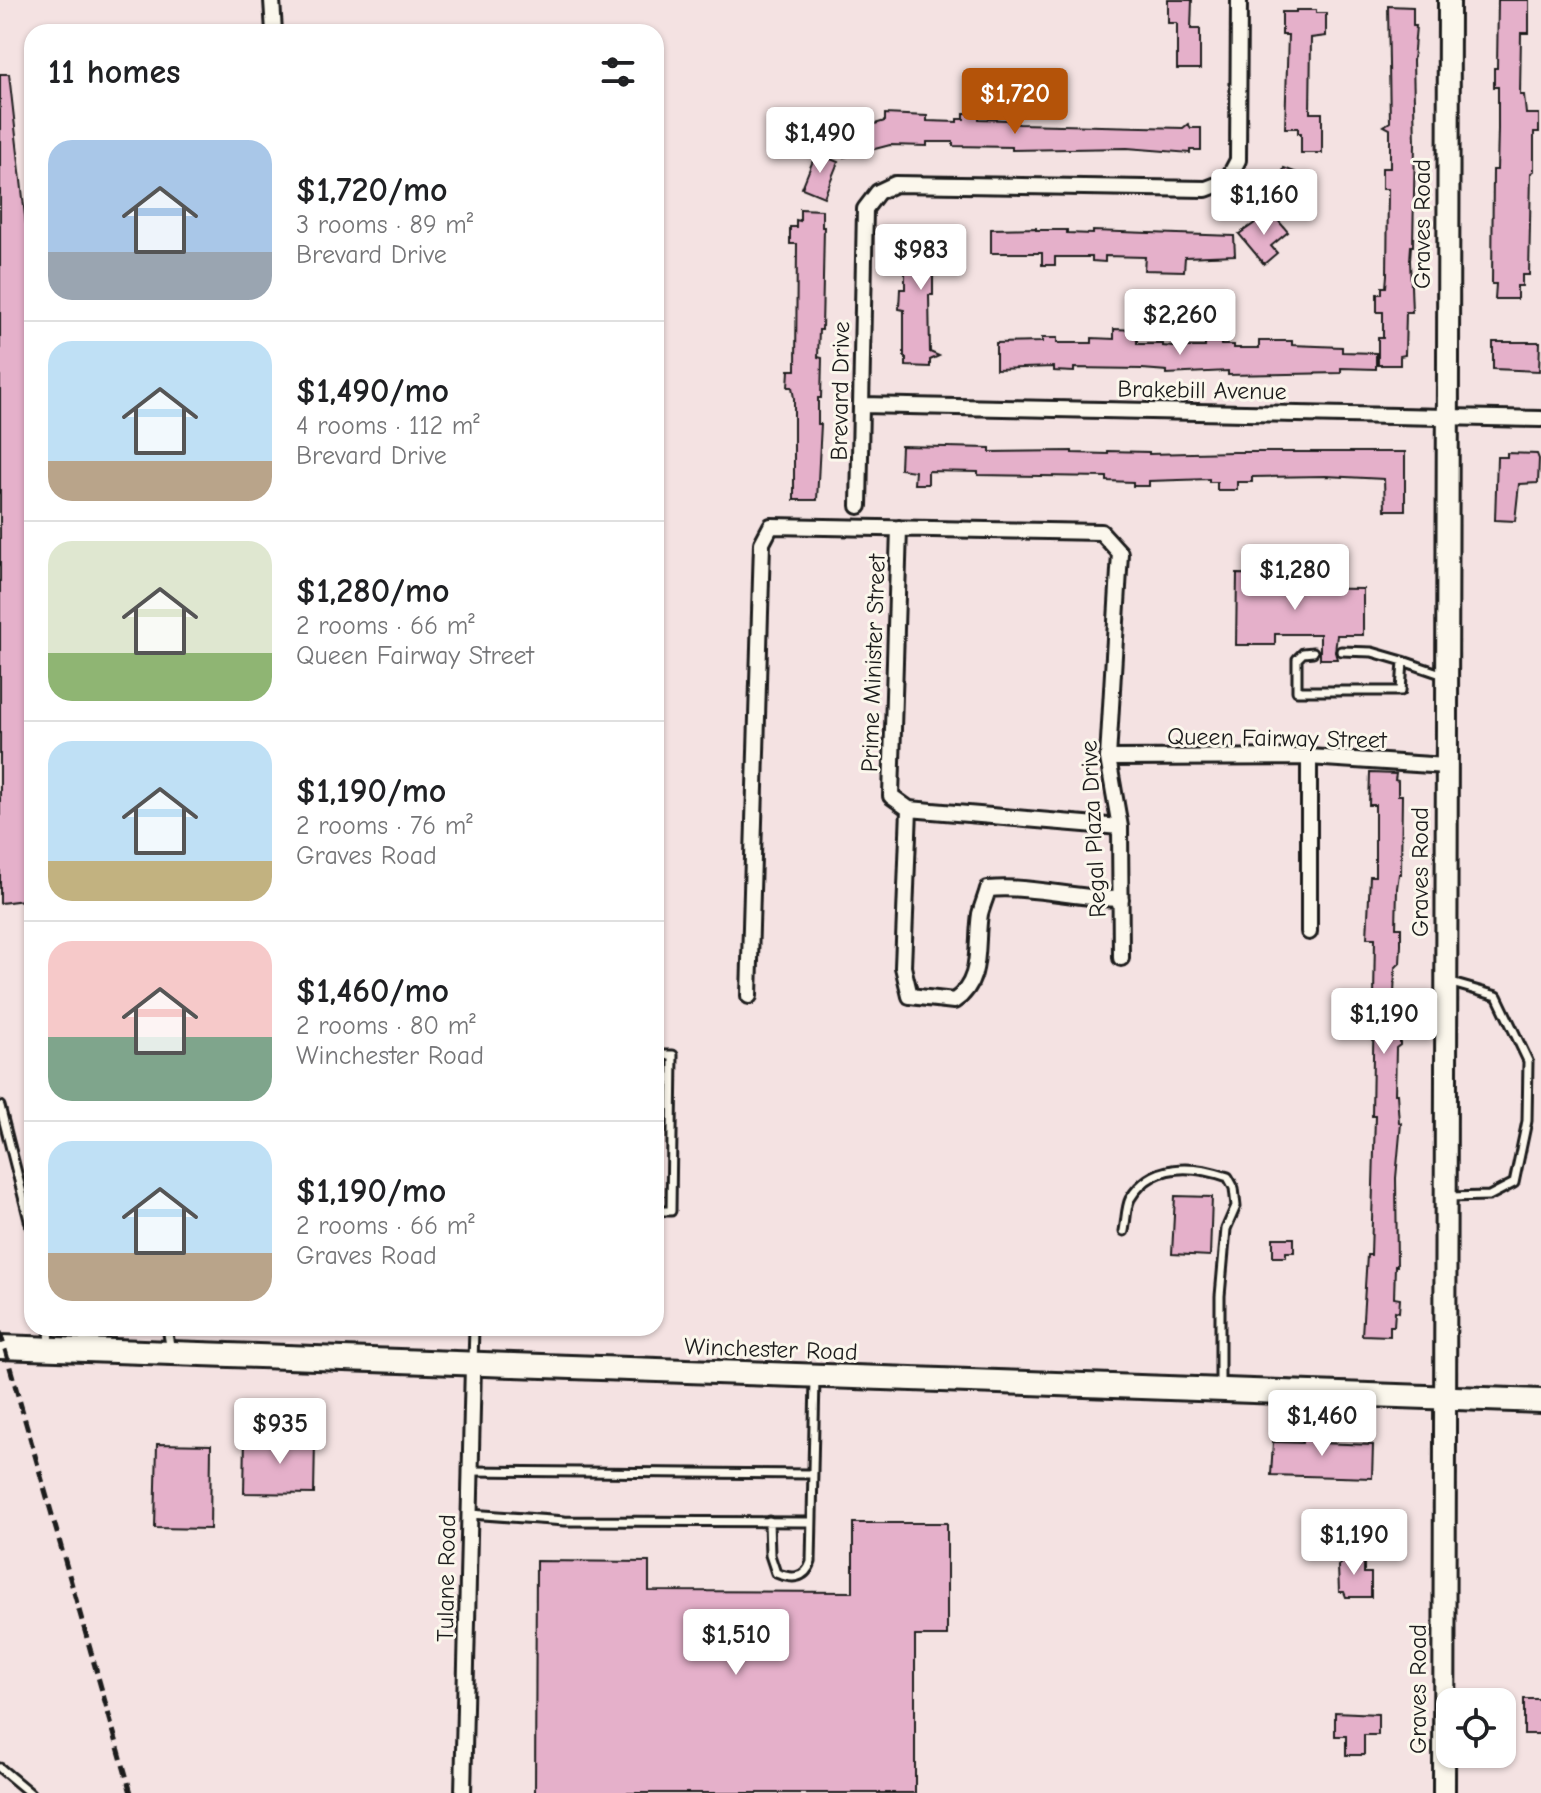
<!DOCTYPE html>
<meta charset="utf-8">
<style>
:root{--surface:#fff;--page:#f6f6f6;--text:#202124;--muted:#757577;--line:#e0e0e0;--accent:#b45309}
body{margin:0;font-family:"Comic Neue",sans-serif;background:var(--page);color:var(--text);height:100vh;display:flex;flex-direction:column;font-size:30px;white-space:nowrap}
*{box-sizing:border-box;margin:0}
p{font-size:26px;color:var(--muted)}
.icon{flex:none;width:44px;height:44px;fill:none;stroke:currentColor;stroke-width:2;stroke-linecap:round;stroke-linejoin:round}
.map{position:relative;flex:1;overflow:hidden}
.sheet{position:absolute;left:24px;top:24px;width:640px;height:1312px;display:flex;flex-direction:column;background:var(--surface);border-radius:24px;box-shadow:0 2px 6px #0004}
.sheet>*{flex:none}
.tools{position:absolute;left:1436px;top:1688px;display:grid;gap:16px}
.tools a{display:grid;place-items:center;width:80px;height:80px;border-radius:16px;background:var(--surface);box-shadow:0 2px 6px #0004;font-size:40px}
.price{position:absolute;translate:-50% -68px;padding:0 18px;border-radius:8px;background:#fff;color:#222;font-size:26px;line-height:52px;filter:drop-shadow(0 2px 4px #0008)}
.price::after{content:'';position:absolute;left:50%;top:48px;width:24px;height:18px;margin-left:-12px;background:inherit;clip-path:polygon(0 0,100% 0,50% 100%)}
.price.on{background:var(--accent);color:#fff}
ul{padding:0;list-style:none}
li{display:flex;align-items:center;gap:24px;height:200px;padding:0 24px}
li+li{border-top:2px solid var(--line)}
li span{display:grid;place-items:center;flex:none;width:224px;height:160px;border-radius:24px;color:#555}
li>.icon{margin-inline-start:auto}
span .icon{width:96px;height:96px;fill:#fffc;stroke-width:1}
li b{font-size:34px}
h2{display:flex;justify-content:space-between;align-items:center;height:96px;padding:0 24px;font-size:34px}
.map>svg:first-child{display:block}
</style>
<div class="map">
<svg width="1541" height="1793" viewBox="0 0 1541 1793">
<rect width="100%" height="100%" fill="#f4e2e2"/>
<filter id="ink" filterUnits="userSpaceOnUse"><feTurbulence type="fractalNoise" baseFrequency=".0125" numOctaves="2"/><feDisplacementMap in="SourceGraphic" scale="16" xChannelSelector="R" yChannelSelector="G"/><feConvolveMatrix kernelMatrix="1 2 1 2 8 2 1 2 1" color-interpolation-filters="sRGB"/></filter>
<g filter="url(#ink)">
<!-- building -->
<path fill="#e5b0ca" stroke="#1c1c1c" stroke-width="2" d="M1168,0H1192L1191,29H1200V69H1177V23H1168Z
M1498,0H1529V33H1521L1520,95H1524L1526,114H1539V132H1534V171L1531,173L1529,275H1522V286H1517V299H1495L1496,284H1492L1493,170H1497L1498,129V87H1494V68H1497Z
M1388,6L1413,7V26H1416L1413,61L1415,143L1413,246H1411L1410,260L1412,312H1406L1405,355L1400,356V365H1378V338H1383V312H1377V294H1382V287H1386L1387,275L1388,189H1382V168H1390V129L1384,126L1390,122Z
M1296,10H1316V13H1326V36L1311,38L1310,113H1322V153H1301V133H1298V128H1285L1288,35H1282V12H1296Z
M0,74H9L32,278V899L0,903Z
M964,113H979V119L1008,120V122L1019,124L1183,128L1188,124L1191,128H1201V150H1190V153L1127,148L1012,150V147L953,146V142H927V146L890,145L844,157L837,135L885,121V114L927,116V121L957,122V119H964Z
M816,153L838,162L824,197L802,188Z
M1284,168L1310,178L1297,213L1272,204Z
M800,209L822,210V227H824L822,330H819L818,357L822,358L821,398H818V424H821L817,500H794V398L792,387H788L789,370H796L797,244H790V227H796V220L800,221Z
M1271,212L1288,232L1271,246L1277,253L1264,264L1239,234Z
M909,226H930V239H933V245H957V264L933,263V295H929L930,352L939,356L930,360V367L906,366V358L904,357V310L899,309L900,289H905V244H908Z
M1036,228V230H1067V233L1093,234V231L1234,236L1235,255L1185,257L1184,271L1144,270L1145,257L1105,256V262L1092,261V257H1055V265H1042V253H991V229Z
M1114,329L1137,330V344H1163V346L1174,347H1205V340H1221V345H1234V348H1259V341H1292V345L1342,347V352L1376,353V369L1341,368V373L1228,375V371L1167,374V371L1142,369L1074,368V372L1054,371V367L996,369V343L1042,342V338H1057V343H1092V338L1114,339Z
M1493,342H1540L1539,371L1493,369Z
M901,446L990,448V452L1072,451V453L1108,454V451L1149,452V454L1234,452H1405V510H1385L1384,479L1326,476L1252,477V482H1237V490H1217V482H1209V479L1149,481V486H1133V482L1107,481V477L978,475V472L928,471V484H914L915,471L900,469Z
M1507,453L1537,454L1539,459L1538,483L1519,484L1515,521L1495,520L1497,457H1507Z
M1237,574L1289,575V588L1363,589V635H1337L1335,652L1337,659H1320V634H1275V645H1236Z
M1370,773L1396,774L1395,780L1398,781V795H1402L1401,874H1399L1397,888L1396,928H1401V945L1400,963L1395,968L1394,996H1397L1400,1017V1045L1396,1048L1395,1094H1397L1399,1122L1401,1123L1396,1178L1397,1266H1395L1394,1298L1400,1299L1399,1312L1395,1311L1394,1326H1390V1336L1362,1335L1367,1255H1371L1375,1116H1372L1375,938H1367L1370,876H1375V805H1369Z
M1175,1196L1212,1197L1210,1256L1172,1254Z
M1273,1238H1294V1252H1286V1257H1273Z
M1303,1430L1321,1431V1443L1373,1445L1372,1478L1271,1475L1273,1442L1302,1443Z
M245,1438L315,1439L314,1494L244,1493Z
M157,1444L211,1445L210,1529L155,1528Z
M853,1523H947V1636H915V1793H535L536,1561L649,1562V1591L853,1592Z
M1341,1556H1364V1573H1371V1597H1346L1344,1592H1339L1338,1566L1341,1564Z
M1524,1699H1541V1734H1524Z
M1335,1712L1378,1714V1735H1364V1755H1346V1736H1335Z"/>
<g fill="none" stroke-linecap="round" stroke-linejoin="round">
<!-- lane casing -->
<g stroke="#1c1c1c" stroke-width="13">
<path id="lane" d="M1341,651L1372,652L1403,661
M1313,652L1303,653L1297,659V691H1401L1403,661L1444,675
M656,1055H673L671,1211H656
M0,1106L32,1232
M1447,1197L1489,1196L1514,1183L1527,1121L1528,1061L1497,996L1448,982
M1124,1231C1126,1221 1126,1207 1130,1199C1152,1162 1193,1165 1228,1177L1234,1188L1236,1206L1226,1229L1220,1296V1388
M49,1328L50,1347
M167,1328L171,1351
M473,1362L474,1328
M471,1471L812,1474
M470,1514L565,1521L810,1522
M769,1521L770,1555L776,1573C791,1579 805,1580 811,1562L815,1379
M0,1768L30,1793"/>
</g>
<!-- street casing -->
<g stroke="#1c1c1c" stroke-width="20">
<path id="street" d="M272,0L274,32
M862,405L1541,419
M859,506L865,209L878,192L895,184L1206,189L1227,181L1238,160L1239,0
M899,528L891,796L909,809L903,967L910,996L954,1001C984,981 975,945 980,914C982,906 986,897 988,889C1032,885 1077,899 1121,899
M1309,757V932
M1108,758L1309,757L1446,766
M909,809L1120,827
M749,996L762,543L771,526L1101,532L1120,553L1108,758L1120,827L1121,958
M463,1793L473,1365"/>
</g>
<!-- secondary casing -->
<g stroke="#1c1c1c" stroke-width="26">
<path id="secondary" d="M1444,1793L1449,0"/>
</g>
<!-- primary casing -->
<g stroke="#1c1c1c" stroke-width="28">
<path id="primary" d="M0,1347L1541,1401"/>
</g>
<!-- lane -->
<use href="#lane" stroke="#fbf7ec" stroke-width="7"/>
<!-- street -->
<use href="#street" stroke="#fbf7ec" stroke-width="14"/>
<!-- secondary -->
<use href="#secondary" stroke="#fbf7ec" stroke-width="20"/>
<!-- primary -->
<use href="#primary" stroke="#fbf7ec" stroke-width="22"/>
<!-- rail -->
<path stroke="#1c1c1c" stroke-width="5" stroke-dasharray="12 6" stroke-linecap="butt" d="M0,1332L131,1793"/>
</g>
</g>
<g text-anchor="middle" stroke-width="6" stroke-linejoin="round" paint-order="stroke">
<!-- street labels -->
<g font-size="24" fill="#1c1c1c" stroke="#fbf7ec">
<text transform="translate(1422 224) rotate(-90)" y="8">Graves Road</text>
<text transform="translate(1202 390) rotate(1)" y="8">Brakebill Avenue</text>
<text transform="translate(840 391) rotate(-89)" y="8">Brevard Drive</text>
<text transform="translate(873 663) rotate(-88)" y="8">Prime Minister Street</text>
<text transform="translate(1277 738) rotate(1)" y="8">Queen Fairway Street</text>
<text transform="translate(1093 829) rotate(-93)" y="8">Regal Plaza Drive</text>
<text transform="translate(1420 872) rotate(-90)" y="8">Graves Road</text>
<text transform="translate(771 1349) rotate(2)" y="8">Winchester Road</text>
<text transform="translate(446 1578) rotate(-89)" y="8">Tulane Road</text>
<text transform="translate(1418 1689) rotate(-90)" y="8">Graves Road</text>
</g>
</g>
</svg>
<div class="tools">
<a><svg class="icon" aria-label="locate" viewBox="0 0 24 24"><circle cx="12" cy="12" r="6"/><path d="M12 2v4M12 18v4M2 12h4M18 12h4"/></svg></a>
</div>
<b class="price on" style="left:1015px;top:136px">$1,720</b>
<b class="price" style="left:820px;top:175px">$1,490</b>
<b class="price" style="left:1264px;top:237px">$1,160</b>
<b class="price" style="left:921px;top:292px">$983</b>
<b class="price" style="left:1180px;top:357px">$2,260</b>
<b class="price" style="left:1295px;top:612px">$1,280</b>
<b class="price" style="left:1384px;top:1056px">$1,190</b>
<b class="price" style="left:1322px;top:1458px">$1,460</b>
<b class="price" style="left:280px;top:1466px">$935</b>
<b class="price" style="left:1354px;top:1577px">$1,190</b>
<b class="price" style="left:736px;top:1677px">$1,510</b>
<section class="sheet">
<h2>11 homes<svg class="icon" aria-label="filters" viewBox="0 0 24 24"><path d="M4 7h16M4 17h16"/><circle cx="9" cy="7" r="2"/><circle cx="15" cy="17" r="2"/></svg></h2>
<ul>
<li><span style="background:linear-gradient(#a9c7e8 70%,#9aa5b1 0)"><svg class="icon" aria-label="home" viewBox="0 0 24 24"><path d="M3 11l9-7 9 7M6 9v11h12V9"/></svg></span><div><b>$1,720/mo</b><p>3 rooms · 89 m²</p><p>Brevard Drive</p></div></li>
<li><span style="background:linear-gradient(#bfe0f5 75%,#b9a48a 0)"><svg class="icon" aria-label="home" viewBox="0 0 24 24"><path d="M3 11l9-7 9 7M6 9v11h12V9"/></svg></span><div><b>$1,490/mo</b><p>4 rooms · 112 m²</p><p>Brevard Drive</p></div></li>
<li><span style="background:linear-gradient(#dfe7d0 70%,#8fb573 0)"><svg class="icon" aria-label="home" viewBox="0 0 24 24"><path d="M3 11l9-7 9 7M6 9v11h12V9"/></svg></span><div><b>$1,280/mo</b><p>2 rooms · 66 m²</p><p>Queen Fairway Street</p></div></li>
<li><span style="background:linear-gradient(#bfe0f5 75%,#c2b280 0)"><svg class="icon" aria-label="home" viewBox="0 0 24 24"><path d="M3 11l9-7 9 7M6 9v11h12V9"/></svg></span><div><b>$1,190/mo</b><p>2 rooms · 76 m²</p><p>Graves Road</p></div></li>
<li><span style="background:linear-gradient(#f6c9c9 60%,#7fa58c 0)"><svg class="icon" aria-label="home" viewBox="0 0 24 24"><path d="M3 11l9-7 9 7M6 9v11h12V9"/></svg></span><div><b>$1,460/mo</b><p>2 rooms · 80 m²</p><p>Winchester Road</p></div></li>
<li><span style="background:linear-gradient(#bfe0f5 70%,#b9a48a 0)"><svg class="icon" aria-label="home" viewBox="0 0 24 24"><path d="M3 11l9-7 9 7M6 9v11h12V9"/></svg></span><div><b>$1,190/mo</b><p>2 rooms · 66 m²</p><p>Graves Road</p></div></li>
</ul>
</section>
</div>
